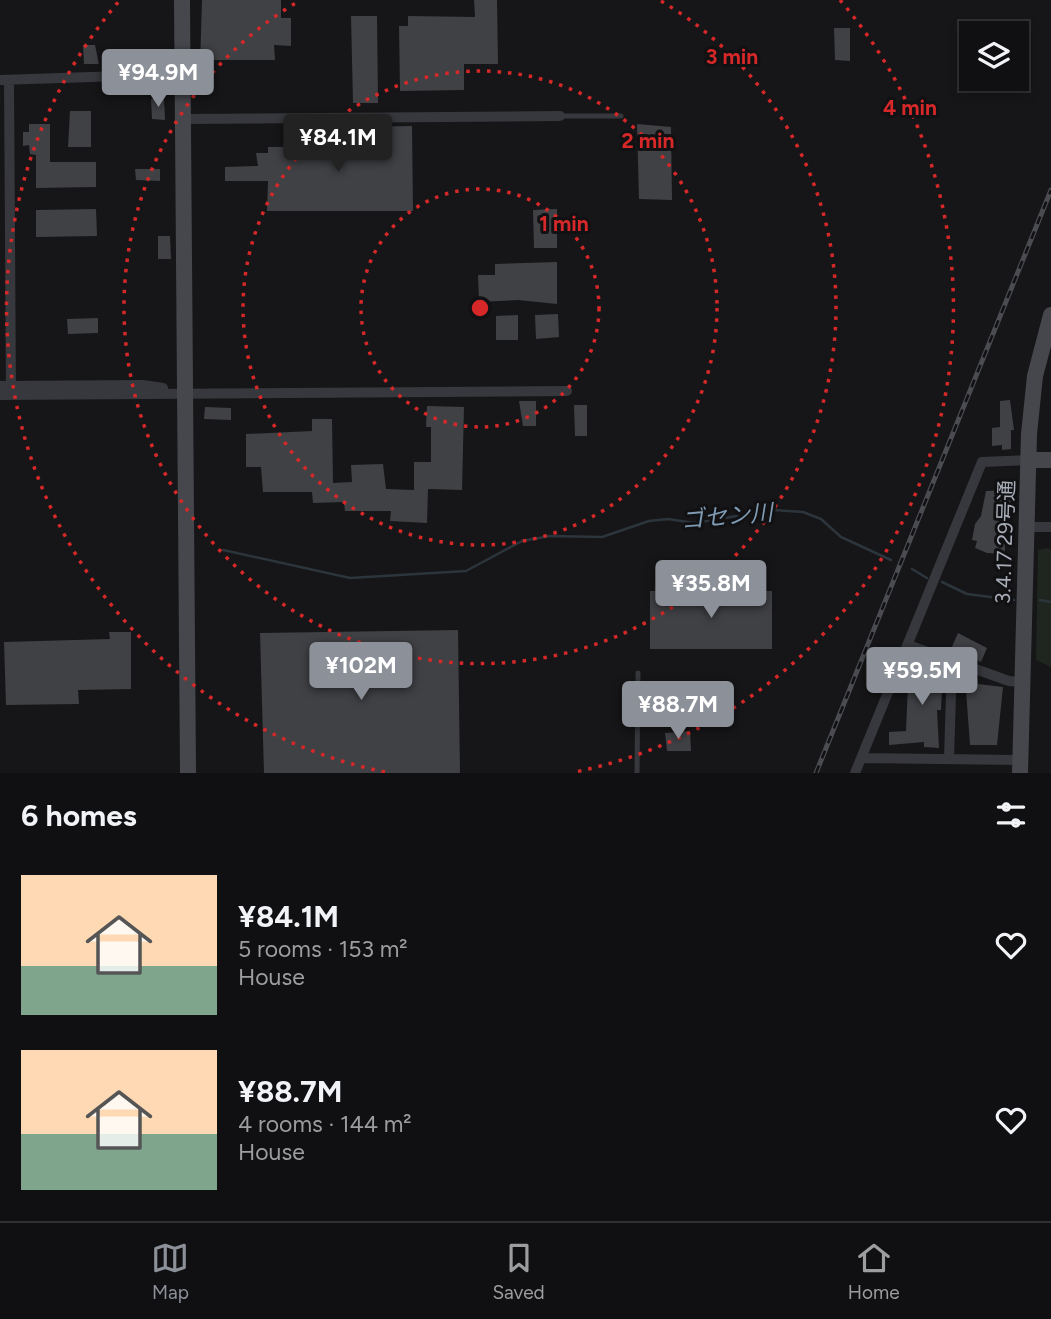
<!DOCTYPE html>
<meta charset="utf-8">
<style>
:root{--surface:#101012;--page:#19191b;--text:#f1f3f6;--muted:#9c9d9f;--line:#303032;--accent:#8c9099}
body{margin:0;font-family:Figtree,"Noto Sans JP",sans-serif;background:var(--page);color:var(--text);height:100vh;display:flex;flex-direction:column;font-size:26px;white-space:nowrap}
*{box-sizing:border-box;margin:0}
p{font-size:23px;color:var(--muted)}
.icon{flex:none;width:38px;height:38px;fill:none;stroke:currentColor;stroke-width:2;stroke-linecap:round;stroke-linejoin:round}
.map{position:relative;height:773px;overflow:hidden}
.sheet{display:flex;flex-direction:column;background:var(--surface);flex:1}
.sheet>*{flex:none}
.fabs{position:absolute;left:959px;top:21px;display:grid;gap:14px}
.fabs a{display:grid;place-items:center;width:70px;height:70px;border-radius:0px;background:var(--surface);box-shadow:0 4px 10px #0003,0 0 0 2px var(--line);font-size:35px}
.price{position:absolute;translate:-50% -60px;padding:0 16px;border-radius:7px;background:var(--accent);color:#fff;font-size:23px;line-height:46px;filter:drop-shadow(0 2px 4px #0008)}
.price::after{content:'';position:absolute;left:50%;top:42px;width:21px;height:16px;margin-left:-10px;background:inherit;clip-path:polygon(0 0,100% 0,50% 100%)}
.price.active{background:#222;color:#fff}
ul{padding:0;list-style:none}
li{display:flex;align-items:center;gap:21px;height:175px;padding:0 21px}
li span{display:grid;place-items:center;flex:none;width:196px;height:140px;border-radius:0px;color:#555}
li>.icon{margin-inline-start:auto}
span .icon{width:84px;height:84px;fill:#fffc;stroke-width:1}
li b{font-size:30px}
h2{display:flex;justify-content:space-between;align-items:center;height:84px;padding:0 21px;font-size:30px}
.menu{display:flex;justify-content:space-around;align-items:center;height:98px;border-top:2px solid var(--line);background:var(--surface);font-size:19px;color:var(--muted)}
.menu a{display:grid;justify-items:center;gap:4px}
.menu .active{color:var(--accent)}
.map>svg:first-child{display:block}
</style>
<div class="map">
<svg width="1051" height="773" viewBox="0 0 1051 773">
<rect width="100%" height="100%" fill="#161618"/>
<!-- green -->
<path fill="#1e261f" d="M1048,548L1051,550V667L1036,660L1038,550Z"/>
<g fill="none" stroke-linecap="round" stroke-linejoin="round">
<!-- stream -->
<path stroke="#2c353c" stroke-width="2.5" d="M223,550L350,578L466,571L522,541L550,536L602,537L649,521L668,519L694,523L774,510L803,512L821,519L841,537L891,560
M912,569L927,578
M942,582L967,594L1014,600
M1040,600L1051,602"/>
</g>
<!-- building -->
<path fill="#404145" d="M202,0H281V18H291V46L274,45L275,60H212V66H200Z
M474,0H497L498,64H464V90L400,91L399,26H408V16L475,17Z
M351,16H377L378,103H353Z
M834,28H850V61L835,60Z
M83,45H95L99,64H84Z
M164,98L165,120L152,119L151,99Z
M70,111H91V147H68Z
M29,124H50V162H96V187L36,188V155L30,154L29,145L23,146V132H29Z
M637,124L671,127L672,200L639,199Z
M412,126L413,211H267L268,181H225V167L258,166L256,153H268V147L360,146L359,127Z
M135,169H160V181L136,180Z
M96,209L97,236L36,237V210Z
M557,209V248H534L533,210Z
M158,236H170L171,259H158Z
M557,262V304L518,300L479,302L478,275H495V264Z
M558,314L559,337L536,339L535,315Z
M518,315V340H496V316Z
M98,318V333L68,334L67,319Z
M1010,400L1014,430H1011V449L1002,450V445L992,446V428L1000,427V401Z
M519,401H536V426H523Z
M574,405H587V436H575Z
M427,406L464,407L462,490L428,489L427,523L390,521L391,511H345L344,502L313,503L312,492H263L261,467H246V434L312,431V419H332L333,483L352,482L351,465L383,464L386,489L414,490V462H431V427H426Z
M205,407L231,408V420L204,419Z
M1014,490L1010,510L1004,511L1005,554L987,553L975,548L977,541L972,540L975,524L981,516L986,491Z
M650,591H772V649H650Z
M458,630L460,773H264L260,633Z
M109,632H131V689L78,690L79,704L6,705L4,642L110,639Z
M958,633L987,648L981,662L951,649Z
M931,662L943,666L941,710H937L939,748L924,747V742L889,745V732L906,731L908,685H912V664Z
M973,676L977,678L978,684L1003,687L997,745H970L965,677Z
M690,731L691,751H667L665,733Z"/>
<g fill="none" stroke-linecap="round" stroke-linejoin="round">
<!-- lane -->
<path stroke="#37383d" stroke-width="5" d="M560,116H621
M637,773L638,673"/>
<!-- street -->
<path stroke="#37383d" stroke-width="10" d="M0,80L182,74
M9,80L11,395
M183,119L560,116
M0,386L143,385L163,388
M0,395L567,391
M1026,527H1051
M908,645L1009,681L1021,682
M861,758L1020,760
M949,759L952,661
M855,773L982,462L1029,460"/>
<!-- secondary -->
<path stroke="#45474d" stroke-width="16" d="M182,0L188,773
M1029,460H1051
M1020,773L1029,434L1035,376L1051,315"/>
<!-- rail casing -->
<g stroke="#4a4c52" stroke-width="5">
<path id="rail" d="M816,773L1051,190"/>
</g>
<!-- rail -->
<use href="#rail" stroke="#111113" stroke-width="2.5" stroke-dasharray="8" stroke-linecap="butt"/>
</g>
<!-- distance rings -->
<g fill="none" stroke="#d62828" stroke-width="3.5" stroke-dasharray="3.5 7">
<circle cx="480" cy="308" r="119"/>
<circle cx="480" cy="308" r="237"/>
<path d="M661 1A356 356 0 1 1 299 1"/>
<path d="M385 772A474 474 0 0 1 120 0M840 0A474 474 0 0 1 575 772"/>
</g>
<g text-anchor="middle" stroke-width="6" stroke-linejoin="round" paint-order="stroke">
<!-- street labels -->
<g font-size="21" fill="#a8adb8" stroke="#111113">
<text transform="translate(1005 542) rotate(-88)" y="7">3.4.17 29号通</text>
</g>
<!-- water labels -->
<g font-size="23" font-style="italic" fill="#7f9bb3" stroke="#111113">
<text transform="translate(727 516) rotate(-5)" y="8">ゴセン川</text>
</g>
</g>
<circle cx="480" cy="308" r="10" fill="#d62828" stroke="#111113" stroke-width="3.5"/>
<g font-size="21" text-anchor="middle" font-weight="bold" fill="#d62828" stroke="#111113" stroke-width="6" stroke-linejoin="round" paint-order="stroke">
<text x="732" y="64">3 min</text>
<text x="910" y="115">4 min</text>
<text x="648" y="148">2 min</text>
<text x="564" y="231">1 min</text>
</g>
</svg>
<div class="fabs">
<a><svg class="icon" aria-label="layers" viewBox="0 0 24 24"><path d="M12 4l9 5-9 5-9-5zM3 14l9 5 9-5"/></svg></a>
</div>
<b class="price" style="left:158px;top:109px">¥94.9M</b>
<b class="price active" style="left:338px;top:174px">¥84.1M</b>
<b class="price" style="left:711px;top:620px">¥35.8M</b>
<b class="price" style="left:361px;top:702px">¥102M</b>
<b class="price" style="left:922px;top:707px">¥59.5M</b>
<b class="price" style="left:678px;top:741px">¥88.7M</b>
</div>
<section class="sheet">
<h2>6 homes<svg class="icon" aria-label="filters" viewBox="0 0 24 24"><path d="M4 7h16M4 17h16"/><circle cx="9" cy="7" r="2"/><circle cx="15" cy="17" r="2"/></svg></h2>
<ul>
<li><span style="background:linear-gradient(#ffd9b3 65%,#7fa58c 0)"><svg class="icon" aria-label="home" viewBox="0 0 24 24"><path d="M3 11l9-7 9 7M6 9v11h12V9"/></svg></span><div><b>¥84.1M</b><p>5 rooms · 153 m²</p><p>House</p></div><svg class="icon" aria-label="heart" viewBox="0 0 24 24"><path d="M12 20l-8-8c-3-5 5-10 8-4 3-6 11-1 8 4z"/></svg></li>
<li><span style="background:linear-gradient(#ffd9b3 60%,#7fa58c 0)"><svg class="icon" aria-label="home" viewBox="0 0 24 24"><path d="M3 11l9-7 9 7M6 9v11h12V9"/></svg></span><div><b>¥88.7M</b><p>4 rooms · 144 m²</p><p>House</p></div><svg class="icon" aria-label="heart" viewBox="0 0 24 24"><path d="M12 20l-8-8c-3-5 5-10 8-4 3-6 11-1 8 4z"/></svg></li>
</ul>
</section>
<nav class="menu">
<a class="active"><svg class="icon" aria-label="map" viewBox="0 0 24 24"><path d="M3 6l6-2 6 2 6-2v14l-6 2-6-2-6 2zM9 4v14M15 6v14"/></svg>Map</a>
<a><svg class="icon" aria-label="saved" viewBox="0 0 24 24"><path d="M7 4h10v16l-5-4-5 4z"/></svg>Saved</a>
<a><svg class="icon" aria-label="home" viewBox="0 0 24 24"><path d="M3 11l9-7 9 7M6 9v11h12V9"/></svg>Home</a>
</nav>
